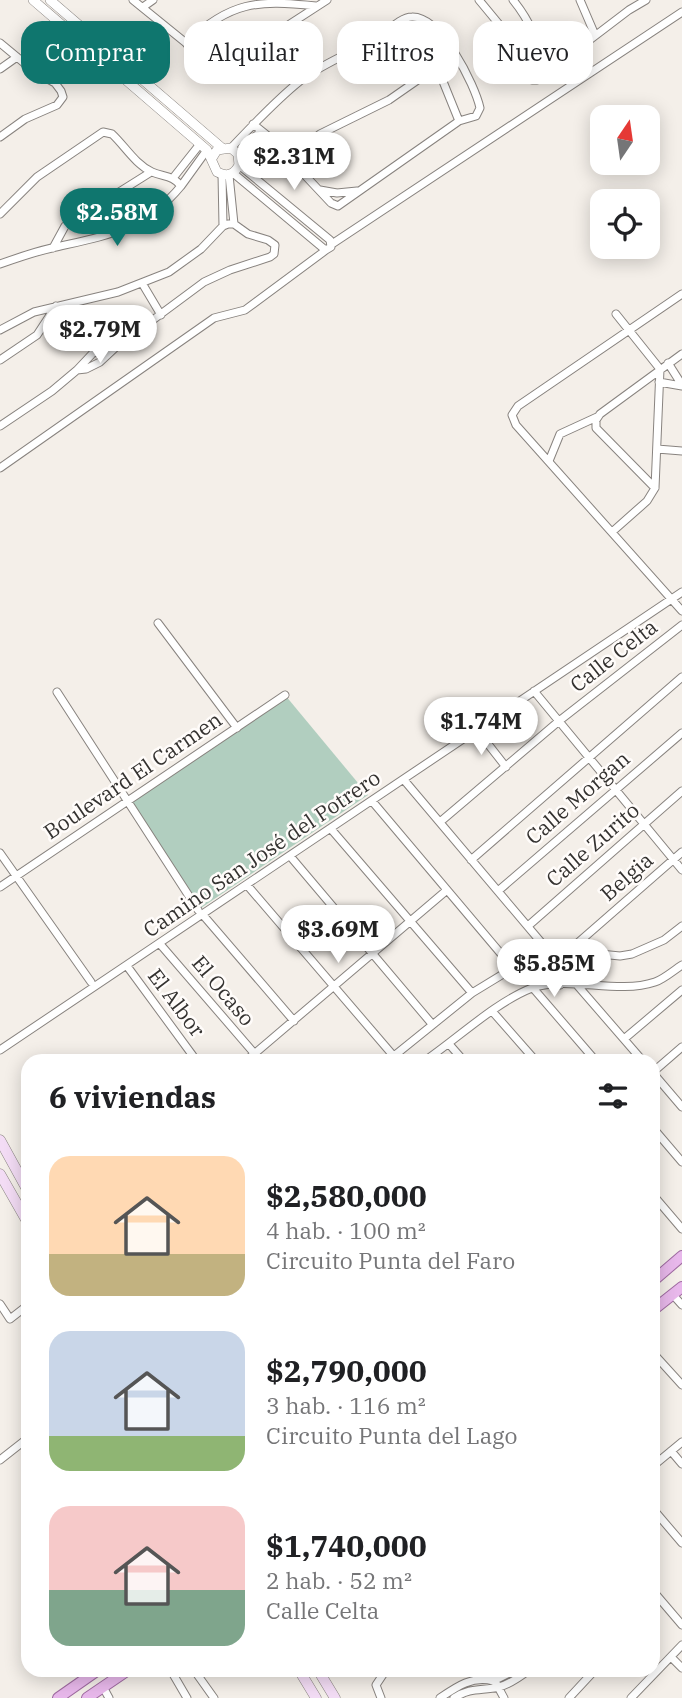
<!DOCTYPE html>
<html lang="es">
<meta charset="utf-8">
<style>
:root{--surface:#fff;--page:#f6f6f6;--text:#202124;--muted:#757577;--accent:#0f766e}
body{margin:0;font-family:"IBM Plex Serif",serif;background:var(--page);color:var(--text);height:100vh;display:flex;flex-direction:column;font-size:26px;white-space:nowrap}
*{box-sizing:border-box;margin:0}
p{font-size:23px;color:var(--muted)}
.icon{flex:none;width:38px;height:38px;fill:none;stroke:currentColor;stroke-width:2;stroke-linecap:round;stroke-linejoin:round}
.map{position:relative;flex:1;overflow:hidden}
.side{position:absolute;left:21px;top:1054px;width:639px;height:623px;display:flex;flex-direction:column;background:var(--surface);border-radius:21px;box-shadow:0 4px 18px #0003}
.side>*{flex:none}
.guide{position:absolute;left:21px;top:21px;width:640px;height:63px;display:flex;gap:14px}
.needle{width:46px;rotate:13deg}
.tools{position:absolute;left:590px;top:105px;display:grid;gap:14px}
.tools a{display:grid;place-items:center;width:70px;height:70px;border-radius:14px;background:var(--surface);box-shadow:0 4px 18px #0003;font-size:35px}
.price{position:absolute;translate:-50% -60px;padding:0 16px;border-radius:24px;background:#fff;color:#222;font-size:23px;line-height:46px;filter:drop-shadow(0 2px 4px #0008)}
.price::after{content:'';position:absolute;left:50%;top:42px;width:21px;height:16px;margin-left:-10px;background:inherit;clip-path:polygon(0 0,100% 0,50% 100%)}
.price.active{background:var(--accent);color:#fff}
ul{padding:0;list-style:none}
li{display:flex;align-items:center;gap:21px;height:175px;padding:0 28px}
li span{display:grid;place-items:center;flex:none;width:196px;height:140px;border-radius:21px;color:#555}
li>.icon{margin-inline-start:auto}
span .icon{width:84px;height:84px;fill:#fffc;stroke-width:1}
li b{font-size:30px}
h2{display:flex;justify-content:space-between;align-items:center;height:84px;padding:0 28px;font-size:30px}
.tag{padding:0 24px;border-radius:21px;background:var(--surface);box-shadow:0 4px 18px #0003;font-size:24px;line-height:63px}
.tag.active{background:var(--accent);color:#fff}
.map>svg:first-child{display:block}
</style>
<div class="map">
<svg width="682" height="1698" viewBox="0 0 682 1698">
<rect width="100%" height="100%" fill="#f4efe9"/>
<!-- green -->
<path fill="#b1cebf" d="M285,695L368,795L198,910L127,800Z"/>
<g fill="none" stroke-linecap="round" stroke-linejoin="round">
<!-- minor casing -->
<g stroke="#88837f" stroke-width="9">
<path id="minor" d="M133,0L186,43L211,73L221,78L228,75L273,35L327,0
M479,0L503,29L512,43L524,76L532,80H537L629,10L646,0
M513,0C531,22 539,44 546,71
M580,0L595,35
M143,7L153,0
M393,27L426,56L440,74L459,121
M0,43L35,72L55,83L61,91L63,97L57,105L25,119L0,137
M186,43C231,1 257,0 316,6
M0,69L17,57
M231,148C253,125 275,101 300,81C323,63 351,53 376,39C386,33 400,17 412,17C441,16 475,85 480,108L476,116L459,121L338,206L331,203L268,136L253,124
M238,154L261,131
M289,159L320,134L389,100L435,68
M233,173L323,248L326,250L331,247L330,240L239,165
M222,174L223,226
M229,175L234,224
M173,178L200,144
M181,186L207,150
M320,190L337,193L357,191
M0,214L37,177L103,132L112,134C125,146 135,164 152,172C163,177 173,175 181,186C144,231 104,236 52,248C34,252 17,258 0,264
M332,244L682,12
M53,248L65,226L151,172
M142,283L161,315
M682,294L518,406L512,415L516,425L682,611
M0,330L34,312L118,292L169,272L201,249L223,226L228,224H234L248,234L268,240L275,245L274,254L270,257L230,270L204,282L115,348L100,362L86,369L77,370L52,391L0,426
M0,360L37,335L56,306
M668,363L682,385
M77,370L93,353L114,348
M659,382L682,386
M657,449L682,451
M549,461L560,434L597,417
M0,468L214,318L245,310L326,250
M655,488L596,428V420L600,414L682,354
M612,532L647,501L655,488L660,369L616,314
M158,623L237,728
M534,691L682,870
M57,692L198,910
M477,730L506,767
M404,780L551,954
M372,801L513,968
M440,822L559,721L682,625
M331,829L472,993
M0,853L91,982
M290,856L432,1024
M471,860L682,677
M247,885L397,1060
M0,887L285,695
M498,891L682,733
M203,915L294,1021
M528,926L682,791
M160,944L260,1060
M554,954L560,985
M564,955L682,852
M127,966L196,1060
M577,985L642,1060
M533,988L595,1060
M492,1011L535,1060
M624,1039L682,990
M449,1044L463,1060
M0,1050L682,592
M247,1060L447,890
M389,1060L472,993L513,968L554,954L563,956L580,952L620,956L632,954L664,940L682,926
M426,1060C458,1038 496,1002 532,988C570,975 616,995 655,982C664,979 674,970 682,965
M653,1072L682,1047
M653,1073L682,1107
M653,1128L682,1162
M653,1195L682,1229
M673,1295L682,1305
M0,1304L10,1319L28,1305
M653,1353L682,1385
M671,1451L682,1464
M0,1460L28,1438
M653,1466L682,1442
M653,1509L682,1543
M653,1591L682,1625
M671,1657L682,1668
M173,1670V1674L187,1698
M194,1670L214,1698
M489,1670L504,1698
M103,1687L109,1698
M381,1698L376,1685L386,1670
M440,1698C456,1687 473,1675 493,1681L515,1670
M454,1698C471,1687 481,1691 499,1687C510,1684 520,1677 529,1670
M569,1698L595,1670
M631,1698L682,1645"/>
</g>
<!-- tertiary casing -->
<g stroke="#88837f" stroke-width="10">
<path id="tertiary" d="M33,0L207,150L217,172C227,177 234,175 239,165L238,154L231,148L217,150L212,158
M50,0L222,148"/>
</g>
<!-- secondary casing -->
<g stroke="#88837f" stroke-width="11">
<path id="secondary" d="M0,1140L28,1191
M0,1174L28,1223
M299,1670L316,1698
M318,1670L335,1698"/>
</g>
<!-- primary casing -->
<g stroke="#9f6ba1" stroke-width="12">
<path id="primary" d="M653,1281L682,1256
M653,1310L682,1287
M58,1698L98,1670
M87,1698L128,1670"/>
</g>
<!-- minor -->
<use href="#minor" stroke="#fff" stroke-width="7"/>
<!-- tertiary -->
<use href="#tertiary" stroke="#fff" stroke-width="9"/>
<!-- secondary -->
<use href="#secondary" stroke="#f3dcf5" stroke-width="10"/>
<!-- primary -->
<use href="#primary" stroke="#e8b8eb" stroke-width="10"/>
</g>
<g text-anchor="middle" stroke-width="5" stroke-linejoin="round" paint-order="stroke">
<!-- street labels -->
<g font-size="21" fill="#343230" stroke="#fffcfa">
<text transform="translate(614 656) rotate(-38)" y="7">Calle Celta</text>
<text transform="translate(133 776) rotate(-34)" y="7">Boulevard El Carmen</text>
<text transform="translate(578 798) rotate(-41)" y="7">Calle Morgan</text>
<text transform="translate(593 845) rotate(-41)" y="7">Calle Zurito</text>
<text transform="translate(262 854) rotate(-34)" y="7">Camino San José del Potrero</text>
<text transform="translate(627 877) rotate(-41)" y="7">Belgia</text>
<text transform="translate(223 991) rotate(50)" y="7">El Ocaso</text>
<text transform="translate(176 1003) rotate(53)" y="7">El Albor</text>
</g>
</g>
</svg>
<div class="tools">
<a><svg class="needle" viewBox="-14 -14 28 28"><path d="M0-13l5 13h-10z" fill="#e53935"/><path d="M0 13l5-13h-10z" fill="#757577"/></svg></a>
<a><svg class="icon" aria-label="locate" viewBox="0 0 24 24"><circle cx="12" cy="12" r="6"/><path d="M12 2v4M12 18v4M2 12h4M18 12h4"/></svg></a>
</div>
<b class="price" style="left:294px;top:192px">$2.31M</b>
<b class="price active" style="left:117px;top:248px">$2.58M</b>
<b class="price" style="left:100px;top:365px">$2.79M</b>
<b class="price" style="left:481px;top:757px">$1.74M</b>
<b class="price" style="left:338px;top:965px">$3.69M</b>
<b class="price" style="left:554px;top:999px">$5.85M</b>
<div class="guide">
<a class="tag active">Comprar</a>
<a class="tag">Alquilar</a>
<a class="tag">Filtros</a>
<a class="tag">Nuevo</a>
</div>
<section class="side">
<h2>6 viviendas<svg class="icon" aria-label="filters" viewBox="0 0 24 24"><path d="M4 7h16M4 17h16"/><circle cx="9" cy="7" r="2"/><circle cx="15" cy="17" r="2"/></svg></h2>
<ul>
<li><span style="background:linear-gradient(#ffd9b3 70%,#c2b280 0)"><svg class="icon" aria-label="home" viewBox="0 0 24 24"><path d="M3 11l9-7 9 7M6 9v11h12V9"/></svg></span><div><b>$2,580,000</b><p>4 hab. · 100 m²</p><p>Circuito Punta del Faro</p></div></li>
<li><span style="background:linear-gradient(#c9d6e8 75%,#8fb573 0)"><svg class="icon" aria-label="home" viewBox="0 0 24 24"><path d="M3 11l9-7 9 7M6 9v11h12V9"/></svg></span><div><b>$2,790,000</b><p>3 hab. · 116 m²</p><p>Circuito Punta del Lago</p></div></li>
<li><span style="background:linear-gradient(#f6c9c9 60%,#7fa58c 0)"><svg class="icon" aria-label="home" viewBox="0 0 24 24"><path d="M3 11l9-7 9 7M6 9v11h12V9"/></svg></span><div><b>$1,740,000</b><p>2 hab. · 52 m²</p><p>Calle Celta</p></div></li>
</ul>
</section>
</div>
